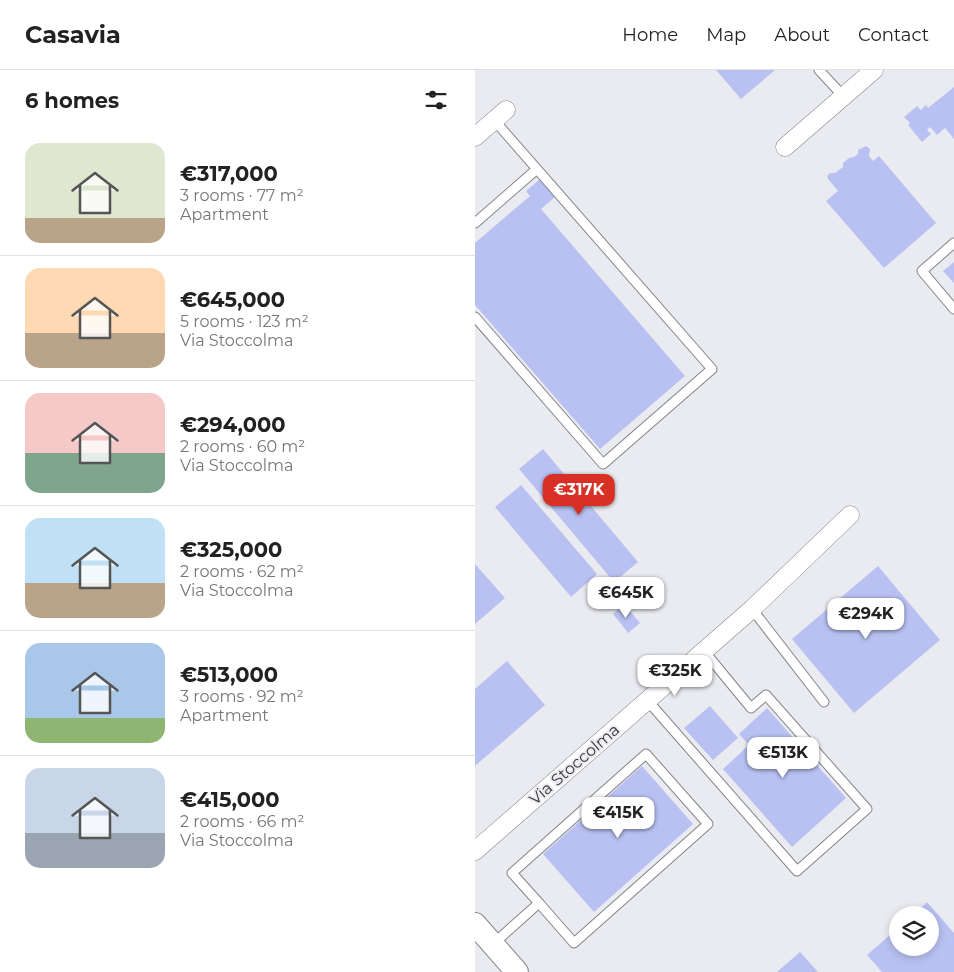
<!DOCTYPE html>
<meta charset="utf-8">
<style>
:root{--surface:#fff;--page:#f6f6f6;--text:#222;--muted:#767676;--line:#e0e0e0;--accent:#d93025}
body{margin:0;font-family:Montserrat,sans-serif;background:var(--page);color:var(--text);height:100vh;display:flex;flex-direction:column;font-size:19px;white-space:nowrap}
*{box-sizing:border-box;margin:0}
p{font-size:16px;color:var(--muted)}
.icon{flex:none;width:28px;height:28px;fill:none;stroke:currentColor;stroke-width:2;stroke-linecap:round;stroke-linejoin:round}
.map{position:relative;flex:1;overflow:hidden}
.details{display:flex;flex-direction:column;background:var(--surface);width:475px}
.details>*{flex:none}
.fabs{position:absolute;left:414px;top:836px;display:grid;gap:10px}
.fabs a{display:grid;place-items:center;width:50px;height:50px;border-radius:50%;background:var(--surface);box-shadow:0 2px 8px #0003;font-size:25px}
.price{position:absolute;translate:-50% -42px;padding:0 11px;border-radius:10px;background:#fff;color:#222;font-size:16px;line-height:32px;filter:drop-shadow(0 1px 2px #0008)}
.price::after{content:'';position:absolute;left:50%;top:30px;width:15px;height:11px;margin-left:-8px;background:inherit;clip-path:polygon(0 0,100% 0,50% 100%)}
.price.active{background:var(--accent);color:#fff}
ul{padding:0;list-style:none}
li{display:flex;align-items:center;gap:15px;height:125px;padding:0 25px}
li+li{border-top:1px solid var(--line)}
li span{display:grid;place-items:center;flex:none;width:140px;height:100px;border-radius:15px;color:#555}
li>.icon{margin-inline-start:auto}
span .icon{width:60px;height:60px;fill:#fffc;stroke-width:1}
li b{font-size:21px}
h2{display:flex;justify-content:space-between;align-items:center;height:60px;padding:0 25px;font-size:21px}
header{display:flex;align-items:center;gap:30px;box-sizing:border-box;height:70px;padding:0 25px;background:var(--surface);border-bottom:1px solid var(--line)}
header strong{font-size:24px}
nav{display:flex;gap:28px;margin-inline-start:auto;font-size:18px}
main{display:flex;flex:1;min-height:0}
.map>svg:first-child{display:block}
</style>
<header>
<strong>Casavia</strong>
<nav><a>Home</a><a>Map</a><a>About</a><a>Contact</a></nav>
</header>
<main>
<section class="details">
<h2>6 homes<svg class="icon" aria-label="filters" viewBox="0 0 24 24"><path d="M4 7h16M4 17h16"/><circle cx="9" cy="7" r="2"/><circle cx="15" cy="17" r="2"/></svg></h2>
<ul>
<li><span style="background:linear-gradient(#dfe7d0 75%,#b9a48a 0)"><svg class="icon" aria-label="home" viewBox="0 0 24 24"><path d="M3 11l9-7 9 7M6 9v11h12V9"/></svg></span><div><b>€317,000</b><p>3 rooms · 77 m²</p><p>Apartment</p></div></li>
<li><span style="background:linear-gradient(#ffd9b3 65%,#b9a48a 0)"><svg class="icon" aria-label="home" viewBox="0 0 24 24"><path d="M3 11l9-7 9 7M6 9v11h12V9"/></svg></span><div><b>€645,000</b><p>5 rooms · 123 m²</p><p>Via Stoccolma</p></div></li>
<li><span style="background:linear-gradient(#f6c9c9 60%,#7fa58c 0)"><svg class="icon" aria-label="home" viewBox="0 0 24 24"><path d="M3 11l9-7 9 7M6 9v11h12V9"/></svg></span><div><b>€294,000</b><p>2 rooms · 60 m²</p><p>Via Stoccolma</p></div></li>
<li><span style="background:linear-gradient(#bfe0f5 65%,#b9a48a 0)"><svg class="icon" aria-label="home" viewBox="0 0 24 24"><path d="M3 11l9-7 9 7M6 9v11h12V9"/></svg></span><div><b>€325,000</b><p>2 rooms · 62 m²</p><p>Via Stoccolma</p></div></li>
<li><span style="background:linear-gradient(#a9c7e8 75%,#8fb573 0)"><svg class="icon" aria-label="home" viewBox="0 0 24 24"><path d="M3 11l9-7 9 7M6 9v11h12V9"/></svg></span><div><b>€513,000</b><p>3 rooms · 92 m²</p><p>Apartment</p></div></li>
<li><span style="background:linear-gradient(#c9d6e8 65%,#9aa5b1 0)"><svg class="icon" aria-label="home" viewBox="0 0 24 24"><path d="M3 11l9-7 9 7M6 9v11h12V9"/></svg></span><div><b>€415,000</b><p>2 rooms · 66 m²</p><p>Via Stoccolma</p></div></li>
</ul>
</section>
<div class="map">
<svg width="479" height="902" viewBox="0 0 479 902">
<rect width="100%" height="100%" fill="#eaebf1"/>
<!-- building -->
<path fill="#b8c1f2" d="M241,0H300L266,29Z
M479,17V69L470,58L462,65L455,57L452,60L456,64L447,72L433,55L435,53L429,47L442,36L446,40L451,35L453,38Z
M391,76L395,79L394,86L398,91L404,86L461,153L409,198L351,131L363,121L353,109L352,106L355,103H360L368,97V93L374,88L379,87L383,84V80Z
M65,109L80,127L66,139L210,306L125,379L0,235V173L55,126L51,121Z
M479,192V213L468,201Z
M68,379L163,492L139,512L44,399Z
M46,415L122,504L96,527L20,437Z
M0,494L30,528L0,554Z
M403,496L465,570L379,643L317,569Z
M149,534L165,553L153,563L138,544Z
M32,591L70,635L0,696V619Z
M235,636L263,668L238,690L209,658Z
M292,638L371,728L317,777L248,699L274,675L264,664Z
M167,696L218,754L119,842L68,784Z
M452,832L479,863V902H407L392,885L422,859V878H455V845H438Z
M325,882L343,902H302Z"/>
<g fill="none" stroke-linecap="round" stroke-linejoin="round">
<!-- service casing -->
<g stroke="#838489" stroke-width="11">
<path id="service" d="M344,0L368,26
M0,153L62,99
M479,173L447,201L479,239
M0,247L128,394L237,299L19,50
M277,539L349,632
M172,630L322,801L392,739L291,625L276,638L229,581
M18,874L64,833L37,803L171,684L233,754L99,873L64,833"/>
</g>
<!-- minor casing -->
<g stroke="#838489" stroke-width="19">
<path id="minor" d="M0,67L31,40
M310,77L399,0
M0,781L277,539L375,445"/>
</g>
<!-- tertiary casing -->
<g stroke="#838489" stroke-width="24">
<path id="tertiary" d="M0,854L42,902"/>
</g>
<!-- service -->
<use href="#service" stroke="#fff" stroke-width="9"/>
<!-- minor -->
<use href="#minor" stroke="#fff" stroke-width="18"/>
<!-- tertiary -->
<use href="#tertiary" stroke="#fff" stroke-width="22"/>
</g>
<g text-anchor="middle" stroke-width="4" stroke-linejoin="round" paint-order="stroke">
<!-- street labels -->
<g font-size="16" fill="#38383a" stroke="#eaebf1">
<text transform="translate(99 694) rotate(-41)" y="6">Via Stoccolma</text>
</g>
</g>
</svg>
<div class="fabs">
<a><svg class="icon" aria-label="layers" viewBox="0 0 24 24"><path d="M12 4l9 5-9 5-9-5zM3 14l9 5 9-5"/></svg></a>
</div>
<b class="price active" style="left:104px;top:446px">€317K</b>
<b class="price" style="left:151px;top:549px">€645K</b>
<b class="price" style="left:391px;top:570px">€294K</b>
<b class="price" style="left:200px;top:627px">€325K</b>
<b class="price" style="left:308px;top:709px">€513K</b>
<b class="price" style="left:143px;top:769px">€415K</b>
</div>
</main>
